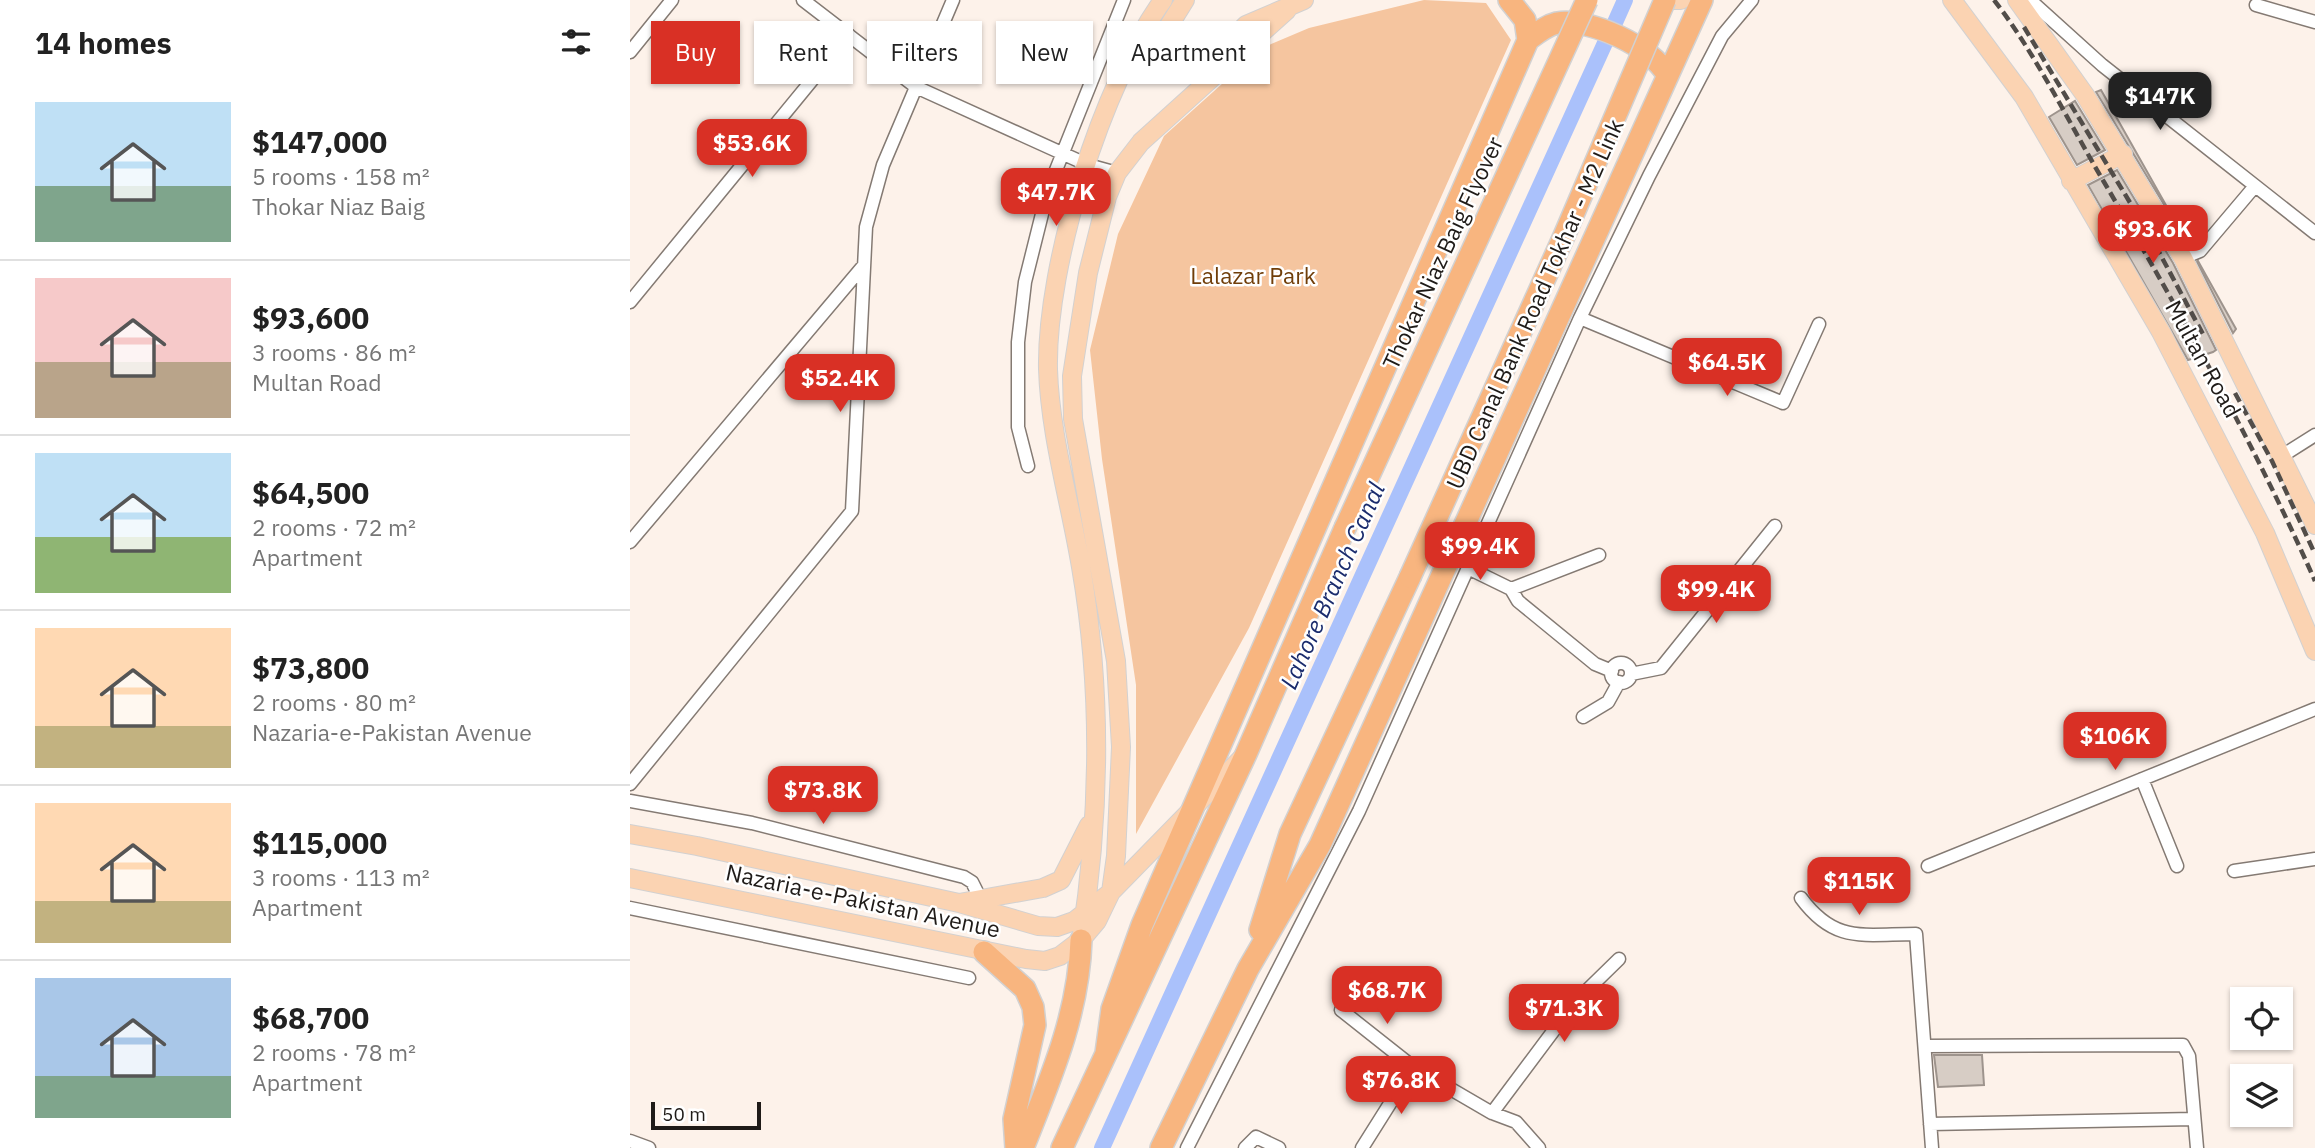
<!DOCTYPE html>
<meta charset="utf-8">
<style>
:root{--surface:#fff;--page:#f2f2f2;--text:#222;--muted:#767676;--line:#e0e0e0;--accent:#d93025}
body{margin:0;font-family:"IBM Plex Sans",sans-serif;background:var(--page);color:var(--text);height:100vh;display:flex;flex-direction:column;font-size:26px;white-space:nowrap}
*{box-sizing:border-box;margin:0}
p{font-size:23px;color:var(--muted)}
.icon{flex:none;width:38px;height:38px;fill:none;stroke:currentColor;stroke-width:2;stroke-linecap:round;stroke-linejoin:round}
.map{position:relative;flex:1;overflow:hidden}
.sheet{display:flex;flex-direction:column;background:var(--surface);width:630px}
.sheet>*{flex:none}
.guide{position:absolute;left:21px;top:21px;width:665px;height:63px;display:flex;gap:14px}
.tools{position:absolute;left:1600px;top:987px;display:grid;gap:14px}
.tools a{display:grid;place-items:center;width:63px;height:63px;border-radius:0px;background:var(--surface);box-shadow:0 2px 5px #0004;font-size:35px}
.scale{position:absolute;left:21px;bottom:18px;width:110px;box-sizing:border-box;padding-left:7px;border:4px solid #1f1b18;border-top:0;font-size:19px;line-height:24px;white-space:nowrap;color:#1f1b18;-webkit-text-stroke:5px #fff;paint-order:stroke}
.price{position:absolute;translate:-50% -60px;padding:0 16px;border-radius:14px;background:var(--accent);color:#fff;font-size:23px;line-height:46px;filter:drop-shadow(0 2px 4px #0008)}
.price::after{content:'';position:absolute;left:50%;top:42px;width:21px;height:16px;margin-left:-10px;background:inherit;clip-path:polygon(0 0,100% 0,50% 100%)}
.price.on{background:#222;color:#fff}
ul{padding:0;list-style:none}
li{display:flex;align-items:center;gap:21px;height:175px;padding:0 35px}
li+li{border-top:2px solid var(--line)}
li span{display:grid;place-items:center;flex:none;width:196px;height:140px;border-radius:0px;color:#555}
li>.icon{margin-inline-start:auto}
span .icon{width:84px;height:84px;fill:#fffc;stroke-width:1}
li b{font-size:30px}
h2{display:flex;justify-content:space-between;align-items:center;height:84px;padding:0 35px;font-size:30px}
.pill{padding:0 24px;border-radius:0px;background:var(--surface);box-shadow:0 2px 5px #0004;font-size:24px;line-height:63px}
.pill.on{background:var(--accent);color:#fff}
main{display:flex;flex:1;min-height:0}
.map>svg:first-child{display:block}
</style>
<main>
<section class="sheet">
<h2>14 homes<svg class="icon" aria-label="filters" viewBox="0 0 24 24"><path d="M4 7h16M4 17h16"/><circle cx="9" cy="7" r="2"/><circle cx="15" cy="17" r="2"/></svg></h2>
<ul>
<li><span style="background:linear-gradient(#bfe0f5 60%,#7fa58c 0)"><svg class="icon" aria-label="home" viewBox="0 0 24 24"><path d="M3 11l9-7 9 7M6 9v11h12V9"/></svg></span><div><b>$147,000</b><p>5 rooms · 158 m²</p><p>Thokar Niaz Baig</p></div></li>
<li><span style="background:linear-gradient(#f6c9c9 60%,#b9a48a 0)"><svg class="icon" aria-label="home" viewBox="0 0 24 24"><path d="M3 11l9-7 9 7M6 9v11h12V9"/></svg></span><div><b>$93,600</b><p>3 rooms · 86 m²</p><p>Multan Road</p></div></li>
<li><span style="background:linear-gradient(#bfe0f5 60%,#8fb573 0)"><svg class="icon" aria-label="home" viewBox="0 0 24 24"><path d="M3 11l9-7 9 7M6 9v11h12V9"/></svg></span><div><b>$64,500</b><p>2 rooms · 72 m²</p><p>Apartment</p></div></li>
<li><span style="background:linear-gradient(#ffd9b3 70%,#c2b280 0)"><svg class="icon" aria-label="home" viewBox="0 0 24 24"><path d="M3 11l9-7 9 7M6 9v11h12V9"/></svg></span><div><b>$73,800</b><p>2 rooms · 80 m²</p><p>Nazaria-e-Pakistan Avenue</p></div></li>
<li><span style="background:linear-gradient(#ffd9b3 70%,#c2b280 0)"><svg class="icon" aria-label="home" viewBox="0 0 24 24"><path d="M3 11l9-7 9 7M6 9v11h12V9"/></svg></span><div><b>$115,000</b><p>3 rooms · 113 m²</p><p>Apartment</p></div></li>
<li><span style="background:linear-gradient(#a9c7e8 70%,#7fa58c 0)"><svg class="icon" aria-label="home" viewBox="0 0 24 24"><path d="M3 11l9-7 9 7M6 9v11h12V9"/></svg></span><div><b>$68,700</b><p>2 rooms · 78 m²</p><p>Apartment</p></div></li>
</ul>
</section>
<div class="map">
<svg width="1685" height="1148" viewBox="0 0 1685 1148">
<rect width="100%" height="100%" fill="#fdf2ea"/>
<!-- green -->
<path fill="#f5c59f" d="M794,0L856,3L881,40L619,628L506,834V685L472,459L460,350L488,234L534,136L632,48L679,28Z"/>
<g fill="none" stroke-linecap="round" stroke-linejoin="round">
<!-- canal -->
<path stroke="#aac1fb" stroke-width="16" d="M983,27L995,0
M472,1148L975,43"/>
</g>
<!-- building -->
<path fill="#d7cdc5" stroke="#9e948d" stroke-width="2" d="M1471,90L1559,246L1466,92Z
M1445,101L1475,150L1447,165L1419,117Z
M1487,170L1543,263L1586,350L1583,352L1558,360L1458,185Z
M1568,261L1606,329L1603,333L1567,262Z
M1304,1055H1352L1354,1085L1308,1087Z"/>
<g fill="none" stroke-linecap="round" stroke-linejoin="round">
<!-- street casing -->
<g stroke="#847a73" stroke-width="15">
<path id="street" d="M173,0L286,87L458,165L487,173
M1400,0L1472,65L1685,233
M1626,5L1685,22
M0,52L42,0
M1553,258L1570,251L1625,186
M0,302L219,35
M950,318L1153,403L1189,324
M1652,456L1685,435
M398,466L388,427V342L395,282L418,190L494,0
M0,542L234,265
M838,568L881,589L888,601L965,664L982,671
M881,589L969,555
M981 673a10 10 0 1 1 20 0a10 10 0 1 1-20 0Z
M1001,674L1031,668L1145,526
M953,717L978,702L989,682
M1512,779L1547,866
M0,784L222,511L236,227L253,165L323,0
M0,801L122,823L334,877L342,882L350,898
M1298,866L1685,709
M1604,871L1685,859
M1171,898C1205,944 1233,934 1286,934L1302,1148
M0,908L339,978
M711,1010L783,1067L862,1113L886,1122L909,1148
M1295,1046L1553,1045L1559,1056L1567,1148
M862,1113L945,1002L989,959
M1300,1124L1564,1119
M0,1141L19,1148
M557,1148L729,811L950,318L1019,176L1092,36L1122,0
M615,1148L626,1137L649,1148
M732,1148L783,1067"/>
</g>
<!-- primary casing -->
<g stroke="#d2d1d1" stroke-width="20">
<path id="primary" d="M555,0L527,45L534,62L557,71L575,66L616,25L674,0
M1039,0H1051
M1322,0L1394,97L1531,332L1635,533L1685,651
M1387,0L1455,95L1553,258L1685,525
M1441,181L1493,154
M0,834L67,846L329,903L408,926L427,927L444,921L481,892L611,759
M0,878L396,959L415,961L430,956L451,940L467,921L481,892L486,856L491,747L486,661L443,419L442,376L458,273L477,197L487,173L511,142L657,10
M329,903L413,888L431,880L459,825
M451,940C470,817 472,689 451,567C440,501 420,435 418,369C416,264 472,85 533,0"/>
</g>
<!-- highway casing -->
<g stroke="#d2d1d1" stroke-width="24">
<path id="highway" d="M879,0L895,20L898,40
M630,930L660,834L780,577
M354,952L395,989L403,1007L405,1025L384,1119L386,1148
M476,1053L482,1009L512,925L898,40C907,33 915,26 927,23C958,17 1023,47 1037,75
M393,1148C420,1080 449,1014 451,940
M432,1148L616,754L715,528
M531,1148L618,969L690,845L1072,0"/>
</g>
<!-- street -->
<use href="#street" stroke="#fff" stroke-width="12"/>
<!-- primary -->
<use href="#primary" stroke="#fbd3b2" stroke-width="18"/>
<!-- highway -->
<use href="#highway" stroke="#f8b57f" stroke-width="21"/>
<!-- rail -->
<path stroke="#524d49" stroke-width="4.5" stroke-dasharray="10 5" stroke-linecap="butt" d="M1364,0C1406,54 1439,123 1474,182C1550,312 1624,443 1685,581
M1394,27L1522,239L1575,338
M1605,393L1642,461L1685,554"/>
<!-- highway-bridge casing -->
<g stroke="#d2d1d1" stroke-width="24" stroke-linecap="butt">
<path id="highway-bridge" d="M715,528L957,0
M780,577L934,236L1035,0"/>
</g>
<!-- highway-bridge -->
<use href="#highway-bridge" stroke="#f8b57f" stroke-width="21"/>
</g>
<g text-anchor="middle" stroke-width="5" stroke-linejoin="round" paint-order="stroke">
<!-- street labels -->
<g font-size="23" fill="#1f1b18" stroke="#fff">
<text transform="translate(813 253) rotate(-65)" y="8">Thokar Niaz Baig Flyover</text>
<text transform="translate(905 304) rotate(-66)" y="8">UBD Canal Bank Road Tokhar - M2 Link</text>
<text transform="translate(1573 359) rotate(61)" y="8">Multan Road</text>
<text transform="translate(233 901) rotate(12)" y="8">Nazaria-e-Pakistan Avenue</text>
</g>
<!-- park labels -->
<g font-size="23" fill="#703e09" stroke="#fff">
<text x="623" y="284">Lalazar Park</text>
</g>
<!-- water labels -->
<g font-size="24" font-style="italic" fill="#1b2c6d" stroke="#fff">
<text transform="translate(703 586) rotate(-66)" y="8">Lahore Branch Canal</text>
</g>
</g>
</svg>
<div class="tools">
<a><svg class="icon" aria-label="locate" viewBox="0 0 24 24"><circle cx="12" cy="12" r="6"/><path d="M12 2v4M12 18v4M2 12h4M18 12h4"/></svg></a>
<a><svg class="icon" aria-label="layers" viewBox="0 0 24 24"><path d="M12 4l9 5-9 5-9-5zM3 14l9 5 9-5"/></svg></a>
</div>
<div class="scale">50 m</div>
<b class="price on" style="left:1530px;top:132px">$147K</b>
<b class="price" style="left:122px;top:179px">$53.6K</b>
<b class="price" style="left:426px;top:228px">$47.7K</b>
<b class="price" style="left:1523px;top:265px">$93.6K</b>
<b class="price" style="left:1097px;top:398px">$64.5K</b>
<b class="price" style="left:210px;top:414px">$52.4K</b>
<b class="price" style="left:850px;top:582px">$99.4K</b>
<b class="price" style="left:1086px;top:625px">$99.4K</b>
<b class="price" style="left:1485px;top:772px">$106K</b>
<b class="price" style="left:193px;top:826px">$73.8K</b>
<b class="price" style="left:1229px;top:917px">$115K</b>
<b class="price" style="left:757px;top:1026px">$68.7K</b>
<b class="price" style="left:934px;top:1044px">$71.3K</b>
<b class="price" style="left:771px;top:1116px">$76.8K</b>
<div class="guide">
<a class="pill on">Buy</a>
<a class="pill">Rent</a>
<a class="pill">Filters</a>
<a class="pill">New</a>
<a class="pill">Apartment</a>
</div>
</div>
</main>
